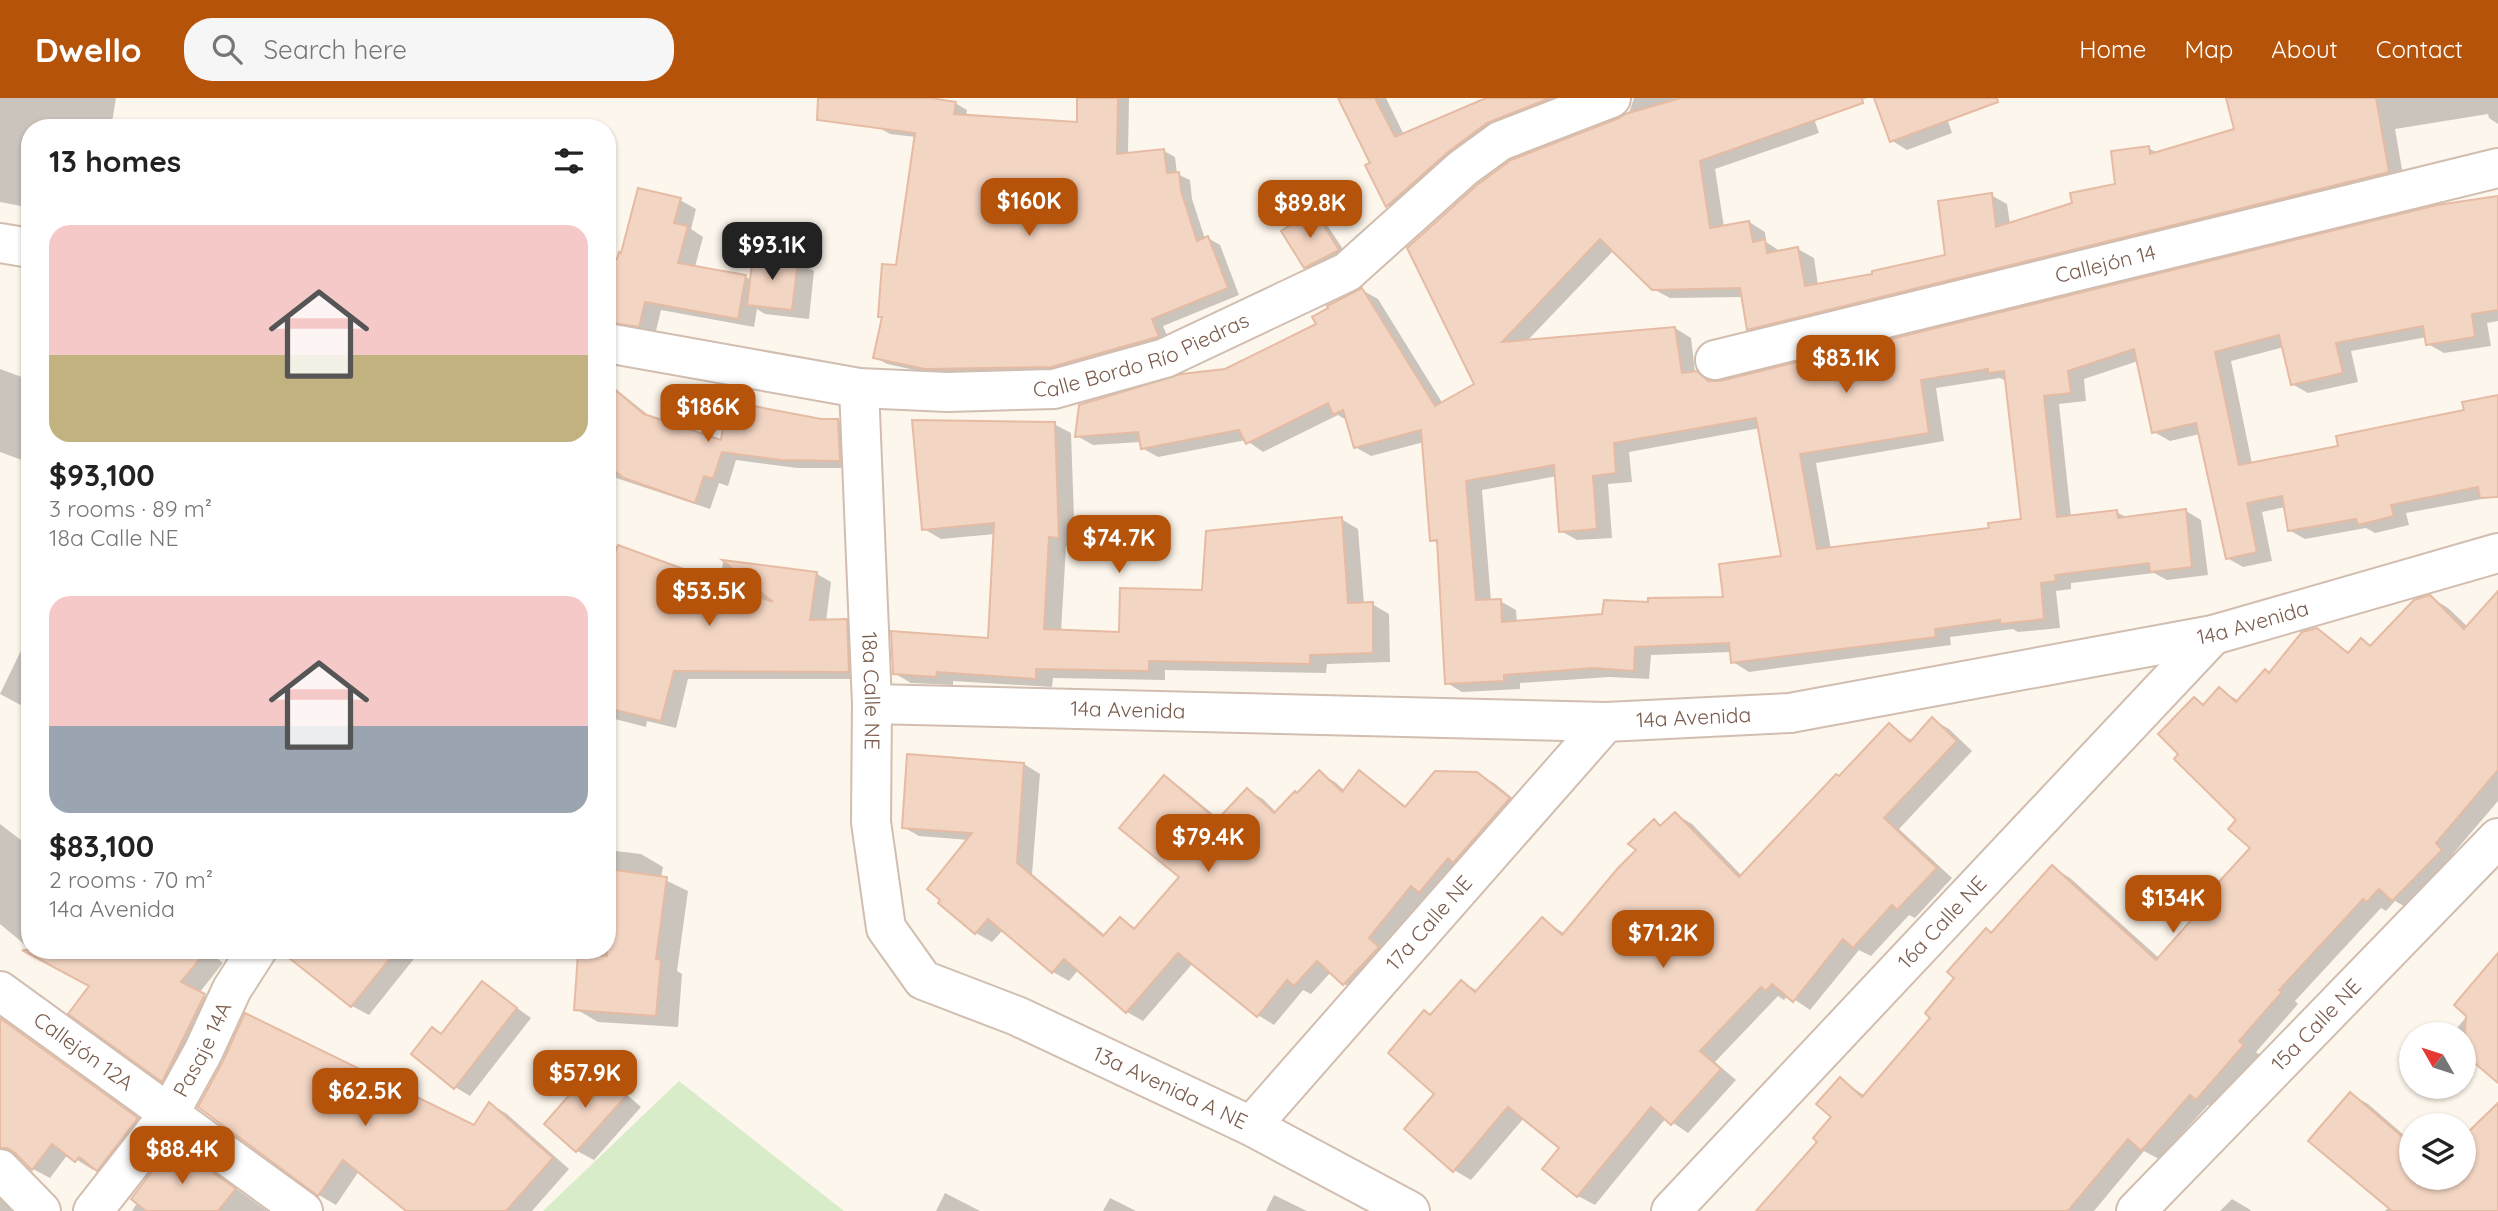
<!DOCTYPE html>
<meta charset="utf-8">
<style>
:root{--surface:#fff;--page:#f6f6f6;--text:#222;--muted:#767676;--accent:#b45309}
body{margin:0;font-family:Quicksand,sans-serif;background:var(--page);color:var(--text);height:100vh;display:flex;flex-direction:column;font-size:26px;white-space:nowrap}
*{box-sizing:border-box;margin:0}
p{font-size:23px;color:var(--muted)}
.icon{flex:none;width:38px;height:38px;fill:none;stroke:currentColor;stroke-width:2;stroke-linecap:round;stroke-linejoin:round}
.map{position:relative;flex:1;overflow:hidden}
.details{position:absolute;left:21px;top:21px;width:595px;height:840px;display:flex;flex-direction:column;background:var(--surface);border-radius:28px;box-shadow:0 2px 5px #0004}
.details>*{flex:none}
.needle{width:46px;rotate:309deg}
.controls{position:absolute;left:2399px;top:924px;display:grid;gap:14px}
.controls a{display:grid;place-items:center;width:77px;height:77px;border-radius:50%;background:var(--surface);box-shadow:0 2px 5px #0004;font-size:35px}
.price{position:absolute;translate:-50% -60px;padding:0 16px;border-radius:14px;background:var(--accent);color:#fff;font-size:23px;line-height:46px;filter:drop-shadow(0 2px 4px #0008)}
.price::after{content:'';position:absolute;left:50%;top:42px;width:21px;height:16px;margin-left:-10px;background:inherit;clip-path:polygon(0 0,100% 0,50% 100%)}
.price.on{background:#222;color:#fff}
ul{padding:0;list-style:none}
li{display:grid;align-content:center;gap:14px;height:371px;padding:0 28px}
li span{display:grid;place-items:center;height:217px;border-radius:21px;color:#555}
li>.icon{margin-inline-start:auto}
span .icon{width:126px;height:126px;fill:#fffc;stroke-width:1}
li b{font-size:30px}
h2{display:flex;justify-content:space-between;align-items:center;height:84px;padding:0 28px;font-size:30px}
header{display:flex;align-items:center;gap:42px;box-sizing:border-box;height:98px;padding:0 35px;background:var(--accent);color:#fff}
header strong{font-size:33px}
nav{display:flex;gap:38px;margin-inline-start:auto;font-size:24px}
.search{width:490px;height:63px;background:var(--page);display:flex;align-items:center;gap:18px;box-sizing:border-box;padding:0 24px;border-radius:28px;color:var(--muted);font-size:26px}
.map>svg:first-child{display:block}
</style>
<header>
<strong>Dwello</strong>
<div class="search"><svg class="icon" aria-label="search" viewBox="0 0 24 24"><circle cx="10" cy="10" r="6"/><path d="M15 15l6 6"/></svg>Search here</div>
<nav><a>Home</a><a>Map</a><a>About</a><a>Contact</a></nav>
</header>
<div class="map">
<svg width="2498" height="1113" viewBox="0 0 2498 1113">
<rect width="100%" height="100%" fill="#fdf6ec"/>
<!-- park -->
<path fill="#d8ecc9" d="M679,983L844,1113H543Z"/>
<!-- shadow -->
<path fill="#0003" fill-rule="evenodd" d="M0,0H116L111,30H30V129L23,125L26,109L0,104Z
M883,0H923L955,5L967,12L966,19L1079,26V0H1129L1128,56L1164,53L1175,59L1177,76L1190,82L1192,101L1205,141L1208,140L1220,147L1239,197L1163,228L1170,245L1063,275L938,277L887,266L875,259L884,220L879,218L898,169L916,39L890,36L878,29Z
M1346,0H1386L1404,37L1489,0H1589L1403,117L1388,108L1368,68L1373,66Z
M1634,0H1868L1812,15L1819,35L1715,71L1724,129L1749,124L1765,134L1766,144L1781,154L1798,151L1814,160L1818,187L1874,177L1947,159L1991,97L2007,106L2010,126L2074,106L2116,87L2148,50L2158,55L2236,32L2228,0H2498V26L2489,20L2488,16L2395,31L2404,83L1765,240L1749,230L1743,199L1670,200L1653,191L1614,152L1526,244L1675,230L1691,240L1695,274L1714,285L2498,99V223L2487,225L2491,248L2444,255L2428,246L2427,239L2351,253L2358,284L2308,295L2292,286L2284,249L2231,263L2252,366L2341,350L2466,313L2498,299V398L2406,415L2409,427L2375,435L2366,430L2305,441L2289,432L2285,409L2262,414L2272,463L2243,469L2227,460L2200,336L2170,343L2154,334L2138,263L2084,281L2086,303L2059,306L2071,419L2116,414L2128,420L2186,413L2201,422L2208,477L2167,482L2154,475L2071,485V491L2056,493L2060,530L2018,534L2013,531L1950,539L1951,547L1749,574L1733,564L1732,554L1651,557L1649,581L1610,579L1520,585V591L1462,594L1447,585L1439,446L1432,442L1424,344L1371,358L1355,349L1348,323L1338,317L1263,354L1246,342L1158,359L1142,350L1141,344L1093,347L1077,338L1226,272L1318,227L1362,192L1378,201L1443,306L1477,287L1620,22L1629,15ZM2000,280L2006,283L2023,422L1991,432L1831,451L1816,365L1944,343L1936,290ZM1760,330L1783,460L1725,500L1650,506L1604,518L1517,525L1516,512L1500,503H1491L1482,392L1557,378L1561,433L1577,442L1612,440L1608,386L1632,384L1629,354Z
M1876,0H1940L1952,35L1907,52L1891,42Z
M399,22L434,27L439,30H398Z
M298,24L336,30H297Z
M520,25L553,30H519Z
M680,102L696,111L691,131L703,139L695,169L746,179L752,182L797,163L814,173L809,221L765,216L757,211L754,229L661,212L655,237L607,235V161L619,163Z
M1314,114L1322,119L1346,156L1313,174L1305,169Z
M0,271L30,282V365L0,354Z
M607,284L652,320L723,345L821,323H838L852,331L854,370H797L736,362L728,388L719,385L710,411L607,377Z
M1054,326L1071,335L1075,448H1066L1061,534L1121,535L1341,421L1358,431L1364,506H1372L1389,516L1390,564L1327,566L1326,575L1165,572V582L1053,580L1052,589L953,583V587L911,585L894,575L989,542L995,436L941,441L924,431Z
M607,445L720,486L723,464L817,476L831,484L826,523L846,522L861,531L863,581H688L676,630L647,623L646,629L607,619Z
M2498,496V703L2452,757L2459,763L2411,812L2395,803L2386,813L2381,810L2295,903L2298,906L2256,954L2261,958L2214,1011L2208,1007L2159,1061L2144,1053L2094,1113H1770L1819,1044L1833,1019L1840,981L1865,998L1933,920L1993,836L2053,770L2070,780L2160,861L2253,750L2238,722L2180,656L2194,601L2205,607L2219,591L2239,603L2317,532L2350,555L2361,542L2372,548L2430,499L2448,510L2468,529Z
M29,536L30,537V612L0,596Z
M1933,622L1949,631L1972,653L1899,731L1952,780L1915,820L1909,817L1871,858L1859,852L1810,912L1788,897L1784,902L1778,898L1715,964L1736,982L1688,1035L1666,1020L1595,1107L1578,1098L1545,1071L1561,1050L1524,1020L1471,1082L1454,1072L1437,996L1432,919L1462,884L1478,893L1542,821L1565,836L1638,752L1654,724L1662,729L1675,716L1692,726L1742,778L1889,628L1913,643Z
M909,658L1024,666L1040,676L1032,776L1106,838L1120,821L1136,830L1181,779L1164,679L1180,689L1220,722L1247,692L1263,701L1277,715L1319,675L1335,684L1345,693L1360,675L1375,684L1407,709L1477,676L1494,685L1525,710L1436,803L1427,797L1384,850L1360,895L1344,886L1331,874L1311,896L1303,892L1274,927L1258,917L1193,865L1143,923L1127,914L1079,871L1069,883L1053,874L1003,832L992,844L976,835L941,805L969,742L919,738L903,729Z
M0,726L30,749V851L0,826Z
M607,752L641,756L663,769L661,780L688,793L677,873L682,876L678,929L598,924L576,911L580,852H607Z
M32,852H207L223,865L199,895L223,908L181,992L163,982L91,888Z
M282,852H421L369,917L352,908Z
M2498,855V983L2464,954V936H2452L2468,917L2484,874L2482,873Z
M482,885L531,920L470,998L455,989L413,956L442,937Z
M0,917L4,923L154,1031L114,1081L95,1070L93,1072L68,1056L50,1080L33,1071L21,1059H12L0,1068Z
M594,972L610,982L641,1009L594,1062L577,1053L547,1026Z
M2350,996L2368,1006L2412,1044V1080H2464V1041L2498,1008V1113H2385L2389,1109Z
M490,1006L507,1016L569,1071L532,1113H409L359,1073L336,1107L319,1097L200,1009L475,1030Z
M174,1048L191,1058L267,1113H132Z
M945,1095L980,1113H936Z
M0,1096L16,1113H0Z
M1274,1097L1307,1113H1266Z
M1110,1100L1136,1113H1103Z
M2232,1101L2249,1111L2251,1113H2220Z"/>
<!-- building -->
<path fill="#f3d5c3" stroke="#e6bba3" stroke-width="2" fill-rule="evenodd" d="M818,0H931L956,4L954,16L1077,24V0H1118L1117,56L1164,51L1167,75L1179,74L1181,93L1197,143L1208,138L1228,190L1152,221L1159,239H1157L1051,269L925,271L873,260L882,219H878L882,166L896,167L915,35L817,22Z
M1338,0H1375L1395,39L1486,0H1550L1487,25L1448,54L1386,109L1365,67L1370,65Z
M1681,0H1862L1863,5L1700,63L1710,130L1749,123L1753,144L1765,141L1767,155L1798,149L1805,188L1872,176V173L1945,157L1938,103L1992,95L1996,129L2072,105L2070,95L2115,86L2111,53L2149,48L2150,56L2234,31L2226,0H2376L2389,74L1747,232L1740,190L1652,192L1600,141L1502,244L1675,229L1682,275L1697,273L1708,283H1720L2437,107L2498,98V212L2472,216L2475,239L2426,247L2423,228L2336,245L2343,275L2291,287L2279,237L2215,254L2239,367L2338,348L2336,338L2464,312L2462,304L2498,297V399L2480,400L2478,389L2391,407L2394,418L2358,427L2356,421L2288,433L2282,398L2247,405L2257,454L2226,461L2196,325L2152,335L2134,251L2068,273L2071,295L2044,298L2057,419L2117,412L2118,420L2186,411L2192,469L2150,474L2149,465L2055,477L2056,483L2041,485L2044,521L2000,526V522L1935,531L1936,539L1731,565L1729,545L1635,549L1634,573L1593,570L1504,577V583L1445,586L1437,442L1430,443L1421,332L1354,350L1343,312L1333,317L1328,305L1246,346L1239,332L1141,351L1138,334L1075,339L1079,307L1181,276L1225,271L1316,226L1312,219L1328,210L1327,208L1362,190L1435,308L1474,286L1407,150L1477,87L1511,62L1619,20L1625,16ZM1988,271V275L2004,273L2021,421L1988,425L1989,430L1817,451L1800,356L1929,335L1921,282ZM1756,320L1781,458L1719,466L1723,499L1648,500V504L1604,502L1602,516L1502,524L1501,501L1476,502L1466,383L1554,367L1559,434L1597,431L1593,378L1616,375L1614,345Z
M1874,0H1997L1998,4L1890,44Z
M638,90L681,100L674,125L688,128L678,165L746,177L738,221L645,204L639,229L607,224V159L617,161L619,154L621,155Z
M1314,112L1339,152L1304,170L1281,133Z
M753,157L798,162L792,212L747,207Z
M607,285L644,316L721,342L727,303L821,321H838L840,363L781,362L722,354L713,381L704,378L695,405L624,380L607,367Z
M912,322L1055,324L1059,440L1049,439L1044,531L1119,534L1120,490L1202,492L1206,433L1342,419L1348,505L1373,504V555L1310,557V566L1149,563V573L1036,571V581L937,574L936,579L893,576L891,533L988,540L994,425L922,432Z
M618,447L773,504L722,462L817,474L810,522L847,521L849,574L674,573L661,623L607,610V474Z
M2498,493V672L2436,745L2442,752L2392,803L2379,791L2367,804L2363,801L2279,892L2282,894L2239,943L2244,947L2196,1002L2190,997L2141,1053L2128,1041L2068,1113H1756L1817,1044L1813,1040L1831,1019L1816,1006L1840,979L1862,999L1930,920L1925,915L1954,880L1947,874L1986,830L1991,835L2052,767L2156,862L2208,803L2204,800L2250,750L2228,731L2236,722L2174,661L2178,656L2158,636L2194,599L2203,607L2219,589L2236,604L2265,571L2269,575L2302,534L2317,530L2348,555L2361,540L2370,548L2414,502L2430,497L2464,531Z
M1932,619L1957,643L1884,720L1937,770L1897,812L1892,807L1853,850L1843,841L1793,904L1772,886L1766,893L1761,889L1700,953L1721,971L1671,1027L1651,1009L1577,1099L1542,1071L1559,1050L1508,1009L1453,1074L1404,1031L1434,996L1388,955L1424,912L1430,917L1461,882L1475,894L1542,819L1562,837L1618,770L1636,752L1628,746L1654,721L1660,728L1675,714L1739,779L1836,676L1839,678L1889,625L1910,644Z
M907,656L1024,665L1017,765L1103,838L1120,819L1134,831L1179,779L1119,730L1164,677L1217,722L1247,690L1274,715L1295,693L1297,695L1319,672L1342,694L1359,672L1405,709L1435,673L1477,674L1510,700L1453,765L1448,760L1419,795L1411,788L1369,840L1379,849L1343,887L1317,863L1294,888L1287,882L1257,919L1178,855L1126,915L1064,861L1052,875L988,821L975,836L938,805L940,802L927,791L972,735L902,730Z
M607,771L667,779L656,861L661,862L656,918L574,912L578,856L607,858Z
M22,852H207L181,884L205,896L162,984L68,916L89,888Z
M279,852H397L351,909Z
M2498,855V985L2464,956L2466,918L2454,907Z
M482,883L517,910L454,991L411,956L432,929L441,936Z
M245,915L474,1027L489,1004L553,1060L506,1113H406L343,1062L318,1098L198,1009L223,963Z
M0,920L138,1020L97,1073L79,1059L75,1064L52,1046L32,1072L15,1055L7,1050H0Z
M593,970L626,998L576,1054L544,1026Z
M2350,994L2412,1047V1080H2464V1038L2498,1005V1113H2392L2308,1043Z
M173,1046L236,1091L218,1113H146L131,1101Z"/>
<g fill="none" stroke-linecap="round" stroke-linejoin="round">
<!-- minor casing -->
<g stroke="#d1beb0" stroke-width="42">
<g id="minor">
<path d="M0,145L30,150"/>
<path id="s1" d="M607,245L859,290L947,294L1054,291L1165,260L1347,174L1463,70L1500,43L1611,0"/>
<path id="s2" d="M1715,262L2498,70"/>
<path id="s3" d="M859,290L872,606L871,724L886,830L923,882L1017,918L1251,1028L1410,1113"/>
<path id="s4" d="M872,606L1606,624L1790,615L2213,537L2498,455"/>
<path id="s5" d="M0,893L303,1113"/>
<path id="s6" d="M1251,1028L1606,624"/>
<path d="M0,1071L41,1113"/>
<path id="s7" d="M93,1113L169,1016L203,954L232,891L257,852"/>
<path id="s8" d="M1671,1113L2213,537"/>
<path id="s9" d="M2136,1113L2498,740"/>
</g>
</g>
<!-- minor -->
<use href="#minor" stroke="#fff" stroke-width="38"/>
</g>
<g text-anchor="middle" stroke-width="7" stroke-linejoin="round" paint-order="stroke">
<!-- street labels -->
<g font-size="21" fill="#7a5c4d" stroke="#fffaf3">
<text dy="7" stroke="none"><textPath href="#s2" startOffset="402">Callejón 14</textPath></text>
<text dy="7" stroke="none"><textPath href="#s1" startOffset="544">Calle Bordo Río Piedras</textPath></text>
<text dy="7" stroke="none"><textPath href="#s4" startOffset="1390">14a Avenida</textPath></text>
<text dy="7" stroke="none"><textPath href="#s3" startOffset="303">18a Calle NE</textPath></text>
<text dy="7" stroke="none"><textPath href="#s4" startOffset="256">14a Avenida</textPath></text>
<text dy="7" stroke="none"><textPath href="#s4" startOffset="822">14a Avenida</textPath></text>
<text dy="7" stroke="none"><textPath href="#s8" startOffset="396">16a Calle NE</textPath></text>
<text dy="7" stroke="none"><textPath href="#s6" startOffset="270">17a Calle NE</textPath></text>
<text dy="7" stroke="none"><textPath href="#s9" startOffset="259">15a Calle NE</textPath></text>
<text dy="7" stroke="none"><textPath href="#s7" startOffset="196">Pasaje 14A</textPath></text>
<text dy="7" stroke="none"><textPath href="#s5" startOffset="103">Callejón 12A</textPath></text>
<text dy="7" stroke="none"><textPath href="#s3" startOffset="875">13a Avenida A NE</textPath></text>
</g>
</g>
</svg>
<div class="controls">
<a><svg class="needle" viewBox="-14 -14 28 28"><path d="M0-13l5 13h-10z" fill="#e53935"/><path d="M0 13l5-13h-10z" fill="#767676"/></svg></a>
<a><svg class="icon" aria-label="layers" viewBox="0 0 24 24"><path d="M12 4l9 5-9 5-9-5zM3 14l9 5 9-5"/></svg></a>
</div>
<b class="price" style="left:1029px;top:140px">$160K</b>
<b class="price" style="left:1310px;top:142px">$89.8K</b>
<b class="price on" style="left:772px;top:184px">$93.1K</b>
<b class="price" style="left:1846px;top:297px">$83.1K</b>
<b class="price" style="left:708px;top:346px">$186K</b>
<b class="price" style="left:1119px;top:477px">$74.7K</b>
<b class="price" style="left:709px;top:530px">$53.5K</b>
<b class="price" style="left:1208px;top:776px">$79.4K</b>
<b class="price" style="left:2173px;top:837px">$134K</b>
<b class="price" style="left:1663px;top:872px">$71.2K</b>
<b class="price" style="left:585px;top:1012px">$57.9K</b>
<b class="price" style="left:365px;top:1030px">$62.5K</b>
<b class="price" style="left:182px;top:1088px">$88.4K</b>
<section class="details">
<h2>13 homes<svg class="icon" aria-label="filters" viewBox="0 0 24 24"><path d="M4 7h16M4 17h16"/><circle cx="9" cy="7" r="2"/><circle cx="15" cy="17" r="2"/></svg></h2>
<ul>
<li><span style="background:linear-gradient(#f6c9c9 60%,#c2b280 0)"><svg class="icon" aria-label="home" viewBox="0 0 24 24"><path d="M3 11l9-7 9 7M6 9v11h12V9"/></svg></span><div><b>$93,100</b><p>3 rooms · 89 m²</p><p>18a Calle NE</p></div></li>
<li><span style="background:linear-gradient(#f6c9c9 60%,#9aa5b1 0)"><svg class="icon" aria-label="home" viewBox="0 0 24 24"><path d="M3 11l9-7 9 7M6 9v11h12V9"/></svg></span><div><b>$83,100</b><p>2 rooms · 70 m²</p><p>14a Avenida</p></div></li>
</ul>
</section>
</div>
